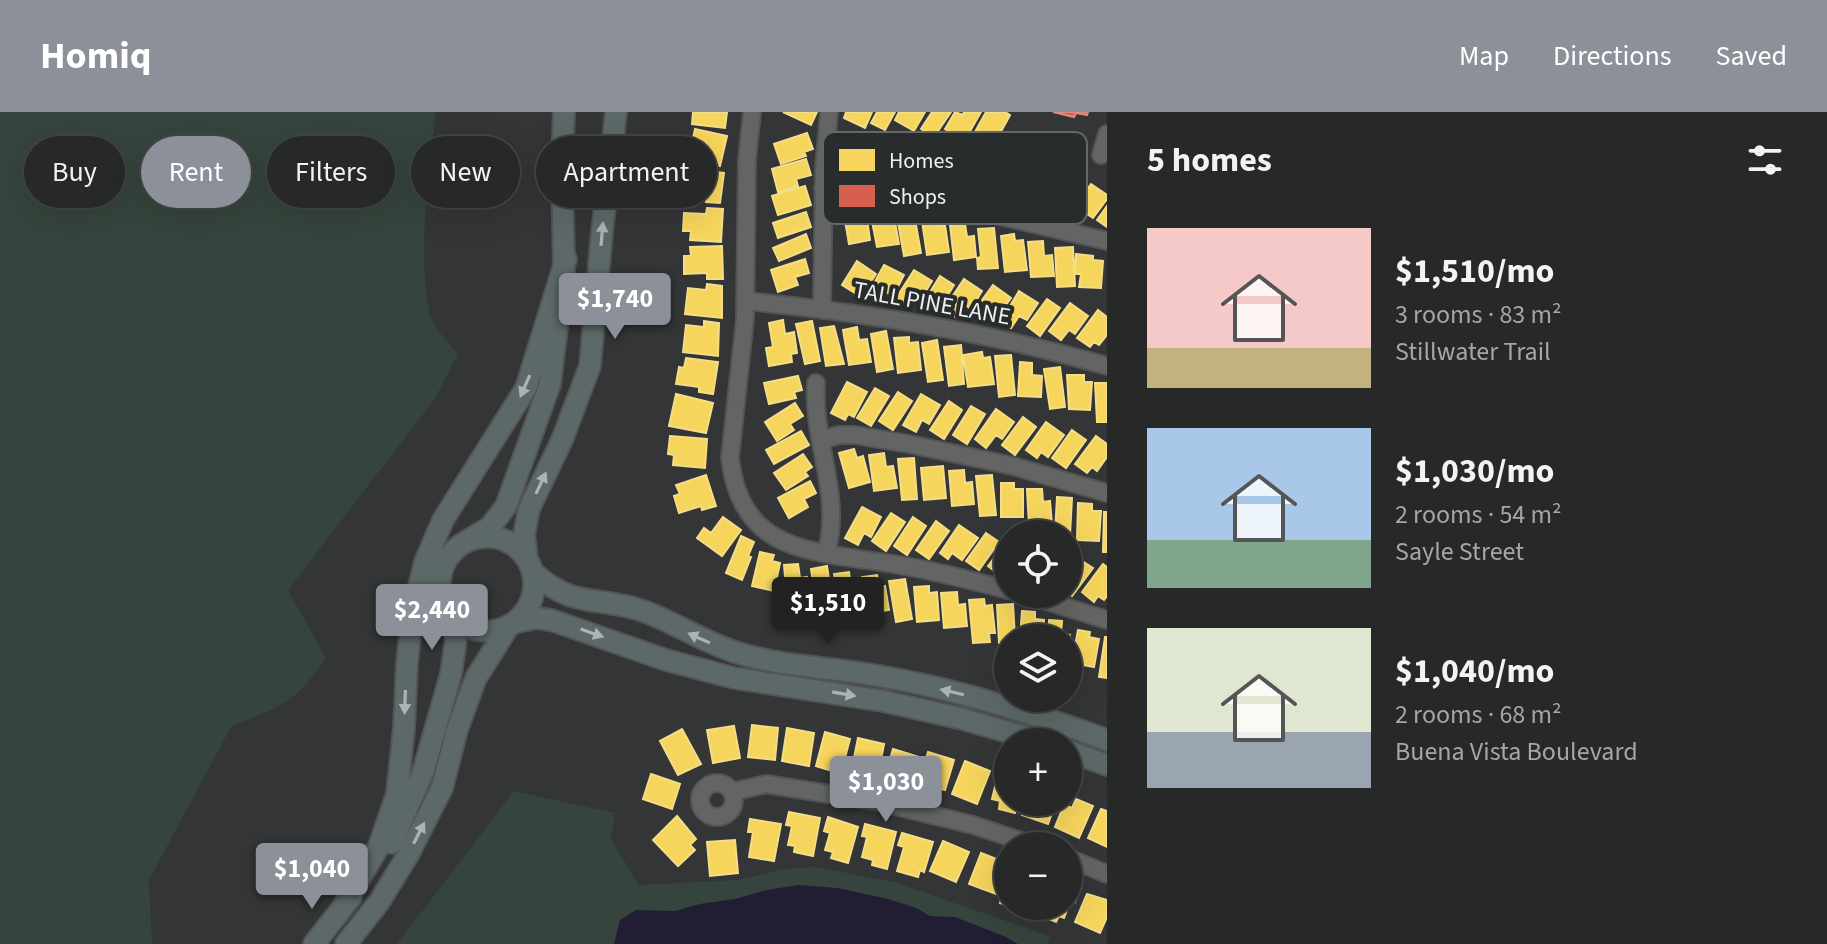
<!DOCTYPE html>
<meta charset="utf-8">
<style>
:root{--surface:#272828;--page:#2f3030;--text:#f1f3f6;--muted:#a4a6a8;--line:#434445;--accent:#8c9099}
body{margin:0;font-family:"Source Sans 3",sans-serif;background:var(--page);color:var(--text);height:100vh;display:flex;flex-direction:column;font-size:30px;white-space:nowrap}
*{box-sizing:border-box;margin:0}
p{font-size:26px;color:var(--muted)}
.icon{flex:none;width:44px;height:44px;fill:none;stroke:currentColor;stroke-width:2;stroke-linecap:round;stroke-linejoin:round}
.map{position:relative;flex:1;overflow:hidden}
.sheet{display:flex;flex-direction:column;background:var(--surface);width:720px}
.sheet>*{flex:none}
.banner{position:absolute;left:24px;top:24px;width:760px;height:72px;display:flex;gap:16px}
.controls{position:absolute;left:994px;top:408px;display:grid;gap:16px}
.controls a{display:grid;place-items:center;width:88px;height:88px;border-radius:50%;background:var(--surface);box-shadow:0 8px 32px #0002,0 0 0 2px var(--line);font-size:40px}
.price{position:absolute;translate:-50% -68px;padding:0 18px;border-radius:8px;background:var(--accent);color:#fff;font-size:26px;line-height:52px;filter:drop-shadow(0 2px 4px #0008)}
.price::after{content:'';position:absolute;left:50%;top:48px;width:24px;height:18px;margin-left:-12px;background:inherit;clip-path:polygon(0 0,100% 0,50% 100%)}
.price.selected{background:#222;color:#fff}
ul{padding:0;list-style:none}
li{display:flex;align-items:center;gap:24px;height:200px;padding:0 40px}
li span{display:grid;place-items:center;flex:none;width:224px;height:160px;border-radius:0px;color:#555}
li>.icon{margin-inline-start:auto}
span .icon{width:96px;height:96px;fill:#fffc;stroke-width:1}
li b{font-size:34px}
h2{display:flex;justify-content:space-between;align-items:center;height:96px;padding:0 40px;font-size:34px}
.tag{padding:0 28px;border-radius:36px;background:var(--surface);box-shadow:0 8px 32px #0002,0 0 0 2px var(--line);font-size:28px;line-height:72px}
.tag.selected{background:var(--accent);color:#fff}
header{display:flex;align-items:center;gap:48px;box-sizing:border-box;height:112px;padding:0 40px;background:var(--accent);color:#fff}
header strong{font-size:38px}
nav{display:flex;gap:44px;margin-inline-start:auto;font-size:28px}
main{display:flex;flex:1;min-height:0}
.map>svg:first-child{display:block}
</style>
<header>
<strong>Homiq</strong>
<nav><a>Map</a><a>Directions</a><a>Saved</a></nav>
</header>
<main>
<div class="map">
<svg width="1107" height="832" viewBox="0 0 1107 832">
<rect width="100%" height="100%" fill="#343536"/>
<!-- green -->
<path fill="#35443c" d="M0,0H436C429,57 417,146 430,202C433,216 450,231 458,242L434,288L288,478L326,546C295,591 282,595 232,613L149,768L152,832H0Z
M514,679L615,701L611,727L639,773L739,768L784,757L815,755L894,770L1050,824L1048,832H397Z"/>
<!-- water -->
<path fill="#221d32" d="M798,773L837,776L888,787L916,796L930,804L955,805L1006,825L1018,832H614L620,808L636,798L675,799L700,792L735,787L767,778Z"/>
<!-- homes -->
<path fill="#f6d55c" stroke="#f4dd89" stroke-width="2" d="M693,0H727L725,16L692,12Z
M783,0H817L811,13Z
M846,0H872L865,16L844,6Z
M877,0H895L885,18L871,11Z
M899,0H925L914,19L895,8Z
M932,0H951L934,25L921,17Z
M955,0L963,3L964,0H981L965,28L945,17Z
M986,0H1005L1010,3L991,38L971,27Z
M695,17L727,24L720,54L685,44L687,30L692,31Z
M807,21L813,37L804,40L806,44L781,52L774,32Z
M806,47L811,63L796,67L798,74L778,80L772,57Z
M689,57L724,61L720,91L706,90L707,86L686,84Z
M1091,72L1107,83V87L1093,106L1087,102L1082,109L1070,100Z
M805,74L811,93L778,103L772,84Z
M1107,94V115L1097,108Z
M857,95L858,102L866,100L870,128L849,132L843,97Z
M707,96L723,97L721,130L690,128L691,119H683L684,101L706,102Z
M884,97L886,112L895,110L899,132L877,135L870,99Z
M806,100L811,115L778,126L773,111Z
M914,102L921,141L904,144L897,105Z
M937,107L938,114L945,113L949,140L927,143L922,109Z
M965,112L967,125L974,124L976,145L954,148L950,113Z
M994,116L998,156L978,157L977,146L981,145L978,117Z
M806,122L811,136L779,149L773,136Z
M1014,122L1015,129L1023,128L1027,158L1005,160L1001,124Z
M1043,129L1044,144L1052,143L1054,164L1031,165L1028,130Z
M722,134L723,167H707V161L684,162V144H691L690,135Z
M1073,135L1075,174L1057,175L1055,136Z
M1076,142L1093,144V148L1103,149L1101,176L1079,175L1081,162L1075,161Z
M805,147L809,161L795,165L798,173L778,180L771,158Z
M857,149L876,162L861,185L842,173Z
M884,153L904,163L893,184L886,180L880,191L867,184Z
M914,158L932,169L918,192L913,189L908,197L895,188Z
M940,164L954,173L936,202L922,193Z
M964,167L982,179L971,197L965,193L957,206L944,197Z
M707,172L722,174V206L685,202L688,176L706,178Z
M993,173L1011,186L995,208L990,204L986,211L972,202Z
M1019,179L1038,191L1027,208L1019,204L1011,216L1001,209Z
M1047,187L1060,196L1040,224L1027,214Z
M1070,191L1088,204L1075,222L1069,218L1061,228L1049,219Z
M1098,198L1107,205V223L1099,233L1094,230L1090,235L1077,226Z
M783,208L785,222L794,220L797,241L791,242L792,250L769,254L766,236L773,235L769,211Z
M704,209L719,211L718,244L683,240L686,213L704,215Z
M812,209L820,249L805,252L796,212Z
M834,214L844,252L826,254L820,216Z
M857,215L859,228L867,227L871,250L849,253L843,218Z
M886,219L893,257L877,260L871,222Z
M909,225V231L918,230L921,258L898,261L894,226Z
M937,228L943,268L928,270L922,231Z
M961,233L964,272L949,274L944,235Z
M982,240L983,246L990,245L994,272L968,275L963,243Z
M1011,243L1015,283L999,285L995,244Z
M686,246L718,250L713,282L699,280V275L676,272L679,255L684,256Z
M1020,250L1032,251V263L1042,264L1041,285L1018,284Z
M1060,255L1065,295L1050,297L1044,257Z
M1067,263H1084V270H1092L1090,298L1069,297Z
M798,264L802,278L794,280L796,286L769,292L764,271Z
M847,270L867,280L854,305L848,302L845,308L831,301Z
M1095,271H1107V310H1097Z
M875,276L889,284L871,314L857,306Z
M898,280L912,289L893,318L879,309Z
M676,282L713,291L706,321L669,314Z
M921,282L940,293L929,312L922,308L916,320L903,313Z
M949,289L962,298L944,327L930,318Z
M795,291L803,304L790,312L794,318L777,329L765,310Z
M971,294L985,302L967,332L953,323Z
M996,297L1014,310L1002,327L996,323L986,336L975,327Z
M1023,305L1036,315L1015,343L1002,333Z
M1046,310L1064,323L1048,345L1041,340L1037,346L1026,338Z
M1072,318L1086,328L1066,356L1052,346Z
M801,319L809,333L774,352L766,338Z
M670,324L707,327L705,356L673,353L674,343L668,342Z
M1096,324L1107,332V345L1097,359L1092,355L1087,361L1075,352Z
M854,337L857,346L863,344L870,370L849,376L839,341Z
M884,341L886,355L893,354L897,376L874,379L869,343Z
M803,342L812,355L805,360L808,364L786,378L774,361Z
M914,346L917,387L902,388L898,347Z
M943,354L946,386L924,388L921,356Z
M964,358L965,371L972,370L974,392L952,394L949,359Z
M706,363L716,394L702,398L701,394L679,401L674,384L680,382L676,373Z
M992,363L996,403L980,404L976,364Z
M810,369L816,381L804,387L808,395L789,406L778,386Z
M1001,371H1014V377H1023V405H1001Z
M1027,377H1042L1043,390L1050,389L1052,412L1029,413Z
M1057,385L1072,386L1070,423L1055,422Z
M1078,391L1092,392V399H1101L1099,429L1077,428Z
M862,395L881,405L871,425L864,421L858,433L845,426Z
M1104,400H1107V440H1103Z
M891,401L905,410L886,439L872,429Z
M723,405L741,418L722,444L697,426L704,416L711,421Z
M913,405L926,414L907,443L894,434Z
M936,409L949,419L929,447L916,438Z
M959,413L978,426L962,448L952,441L948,447L940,441Z
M986,421L999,430L979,458L966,449Z
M741,424L754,430L748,444L751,445L742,468L726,461Z
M1008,427V454L1001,464L988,454Z
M760,440L774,443L772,449L780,451L774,479L752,474Z
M1079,447L1093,456L1072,484L1068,481V462Z
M798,452L800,466L807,465L809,486L787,488L784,453Z
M1103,452L1107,455V484L1104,488L1098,484L1094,490L1082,480Z
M827,454L833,495L817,497L811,457Z
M849,460L850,467L857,466L862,493L840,496L834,462Z
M877,463L879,475L885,474L889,498L868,501L862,465Z
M905,467L912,507L896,510L889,469Z
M929,474V481L937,480L939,508L917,510L914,475Z
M957,480L958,493L965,492L967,514L944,516L941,481Z
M984,487L985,494L992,493L995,521H989L990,530L973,531L969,488Z
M1013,492L1015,526H1008V534H1006V531H999L997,493Z
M1022,499L1035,500V507L1044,508L1043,526H1020Z
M1049,508L1062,509L1061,522L1070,523L1069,544L1068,526H1048Z
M1078,518L1090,520L1089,525L1099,527L1094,555L1072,551Z
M1105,525H1107V566L1099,565Z
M752,613L778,616L775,648L748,645Z
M734,614L740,646L713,651L707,618Z
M787,616L814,621L809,654L782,649Z
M682,617L701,652L678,663L660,629Z
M825,620L850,627L842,657L831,654L829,658L816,654Z
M858,626L884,632L878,664L851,661Z
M893,637L919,645L912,668L904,666L902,672L884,667Z
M928,640L954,648L945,678L932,675L931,679L918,675Z
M965,649L990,659L977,692L952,682Z
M651,662L680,672L672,697L643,687Z
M998,662L1008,664V690H1017L1015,701L999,697L1000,689L992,687Z
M1076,687L1093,694L1079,726L1055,715L1064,693L1072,696Z
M1027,690H1056L1048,712L1022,703Z
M1101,697L1107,699V735L1088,726Z
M789,700L820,706L813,744L794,740L795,734L788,733L792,714L786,713Z
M677,704L696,727L690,733L695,738L678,754L653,728Z
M828,705L858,715L848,751L831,746L833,740L825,738L830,721L824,719Z
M750,707L781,712L774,749L749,745L753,720H748Z
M865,712L896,720L887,757L872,753L873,748L862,745L867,725L862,724Z
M902,721L933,730L924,760L920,758L918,765L897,759L904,735L898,733Z
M735,728L738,761L710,764L707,730Z
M943,729L969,740L956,770L930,759Z
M981,741L1007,751L996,782L969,772Z
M1008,770V794L1000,791Z
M1068,775L1079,779L1075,790L1071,788L1064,806L1059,804L1056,810L1042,804L1044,798L1039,794H1068Z
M1087,782L1107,788V805L1100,821L1075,810Z"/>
<!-- shops -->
<path fill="#d6604d" stroke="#dd8b7e" stroke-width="2" d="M1053,0H1088L1087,3L1076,1L1074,5Z"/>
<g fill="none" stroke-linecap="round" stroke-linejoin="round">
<!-- minor casing -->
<g stroke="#535454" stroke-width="20">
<path id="minor" d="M752,0L747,48L745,207L730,346C741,444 817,439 893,452C932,458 970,468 1008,478
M1101,43L1107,22
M823,76L991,102L1107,129
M746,189C869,201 988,220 1107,254
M822,198L824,57L829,0
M816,271C812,331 843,382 826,442
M821,328L839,323H855L909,332L1013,354L1107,381
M1024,482L1107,508
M700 688a17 17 0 1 1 34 0a17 17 0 1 1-34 0Z
M732,680L766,672L879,690L973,713L1036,734
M1068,746L1107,762"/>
</g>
<!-- major casing -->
<g stroke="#535454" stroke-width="24">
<path id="major" d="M564,0L562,52L564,160
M440 472a47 47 0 1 1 94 0a47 47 0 1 1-94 0Z
M465,430L490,415L506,394L550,272L558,207
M527,446L524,423L529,397L562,328L590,254L602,120L616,0
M534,461C574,498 601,483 646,500C677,512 704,530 735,540C781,555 832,555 879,564C957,577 1033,601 1107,628
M517,510L536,506L551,508L666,548L734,566L883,589L963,607L1042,630
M1068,639L1107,653
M392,731L423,660L451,562L456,527L448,499
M344,793L379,734L397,682L404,616L407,551L413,498L425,450L443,408L526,276L566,147
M314,832L351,785
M346,832L379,790L408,743L442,676L457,618L476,566L508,515"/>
</g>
<!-- minor -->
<use href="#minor" stroke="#636464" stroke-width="16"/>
<!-- major -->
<use href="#major" stroke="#5d6969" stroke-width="20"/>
</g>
<!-- one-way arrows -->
<defs><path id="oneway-solid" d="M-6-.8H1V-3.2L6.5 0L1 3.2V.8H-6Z" transform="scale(2)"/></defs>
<g fill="#adb3b4">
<use href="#oneway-solid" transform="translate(602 122) rotate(-85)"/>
<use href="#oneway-solid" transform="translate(525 274) rotate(114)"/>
<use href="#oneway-solid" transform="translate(541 371) rotate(-65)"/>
<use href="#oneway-solid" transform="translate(592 521) rotate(19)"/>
<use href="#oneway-solid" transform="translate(699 526) rotate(-156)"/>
<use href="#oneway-solid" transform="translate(952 580) rotate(-167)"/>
<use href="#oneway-solid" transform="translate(844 582) rotate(10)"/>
<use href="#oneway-solid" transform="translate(405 590) rotate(92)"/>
<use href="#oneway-solid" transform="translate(419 721) rotate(-63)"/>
</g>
<g text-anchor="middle" stroke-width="8" stroke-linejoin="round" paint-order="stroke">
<!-- street labels -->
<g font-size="24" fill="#eef0f1" stroke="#292c2d">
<text transform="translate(932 191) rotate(10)" y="8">TALL PINE LANE</text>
</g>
</g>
<!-- legend -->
<rect x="823" y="20" width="264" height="92" rx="12" fill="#292c2d" stroke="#646768" stroke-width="2"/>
<rect x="839" y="37" width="36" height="22" fill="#f6d55c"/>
<rect x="839" y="73" width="36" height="22" fill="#d6604d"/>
<g font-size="22" fill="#eef0f1">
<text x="889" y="56">Homes</text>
<text x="889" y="92">Shops</text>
</g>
</svg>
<div class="controls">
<a><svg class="icon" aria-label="locate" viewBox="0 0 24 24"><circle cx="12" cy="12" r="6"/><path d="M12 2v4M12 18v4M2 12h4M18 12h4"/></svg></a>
<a><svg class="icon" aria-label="layers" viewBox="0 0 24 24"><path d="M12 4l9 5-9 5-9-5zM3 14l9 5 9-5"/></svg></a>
<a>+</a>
<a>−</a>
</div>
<b class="price" style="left:615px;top:229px">$1,740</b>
<b class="price selected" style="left:828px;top:533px">$1,510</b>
<b class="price" style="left:432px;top:540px">$2,440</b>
<b class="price" style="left:886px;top:712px">$1,030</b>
<b class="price" style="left:312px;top:799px">$1,040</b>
<div class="banner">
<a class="tag">Buy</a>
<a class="tag selected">Rent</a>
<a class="tag">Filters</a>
<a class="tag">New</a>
<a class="tag">Apartment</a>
</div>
</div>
<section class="sheet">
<h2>5 homes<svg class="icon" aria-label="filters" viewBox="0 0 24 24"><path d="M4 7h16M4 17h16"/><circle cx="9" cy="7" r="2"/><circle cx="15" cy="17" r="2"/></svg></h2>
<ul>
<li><span style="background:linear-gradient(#f6c9c9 75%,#c2b280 0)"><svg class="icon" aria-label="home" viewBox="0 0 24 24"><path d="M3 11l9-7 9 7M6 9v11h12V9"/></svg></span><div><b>$1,510/mo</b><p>3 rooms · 83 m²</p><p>Stillwater Trail</p></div></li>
<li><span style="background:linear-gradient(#a9c7e8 70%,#7fa58c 0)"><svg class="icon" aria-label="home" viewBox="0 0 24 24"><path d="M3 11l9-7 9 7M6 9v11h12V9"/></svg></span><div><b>$1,030/mo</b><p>2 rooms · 54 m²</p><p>Sayle Street</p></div></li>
<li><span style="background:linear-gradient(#dfe7d0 65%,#9aa5b1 0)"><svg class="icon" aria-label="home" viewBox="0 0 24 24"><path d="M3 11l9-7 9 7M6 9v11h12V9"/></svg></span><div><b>$1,040/mo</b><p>2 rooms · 68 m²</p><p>Buena Vista Boulevard</p></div></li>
</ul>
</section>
</main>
